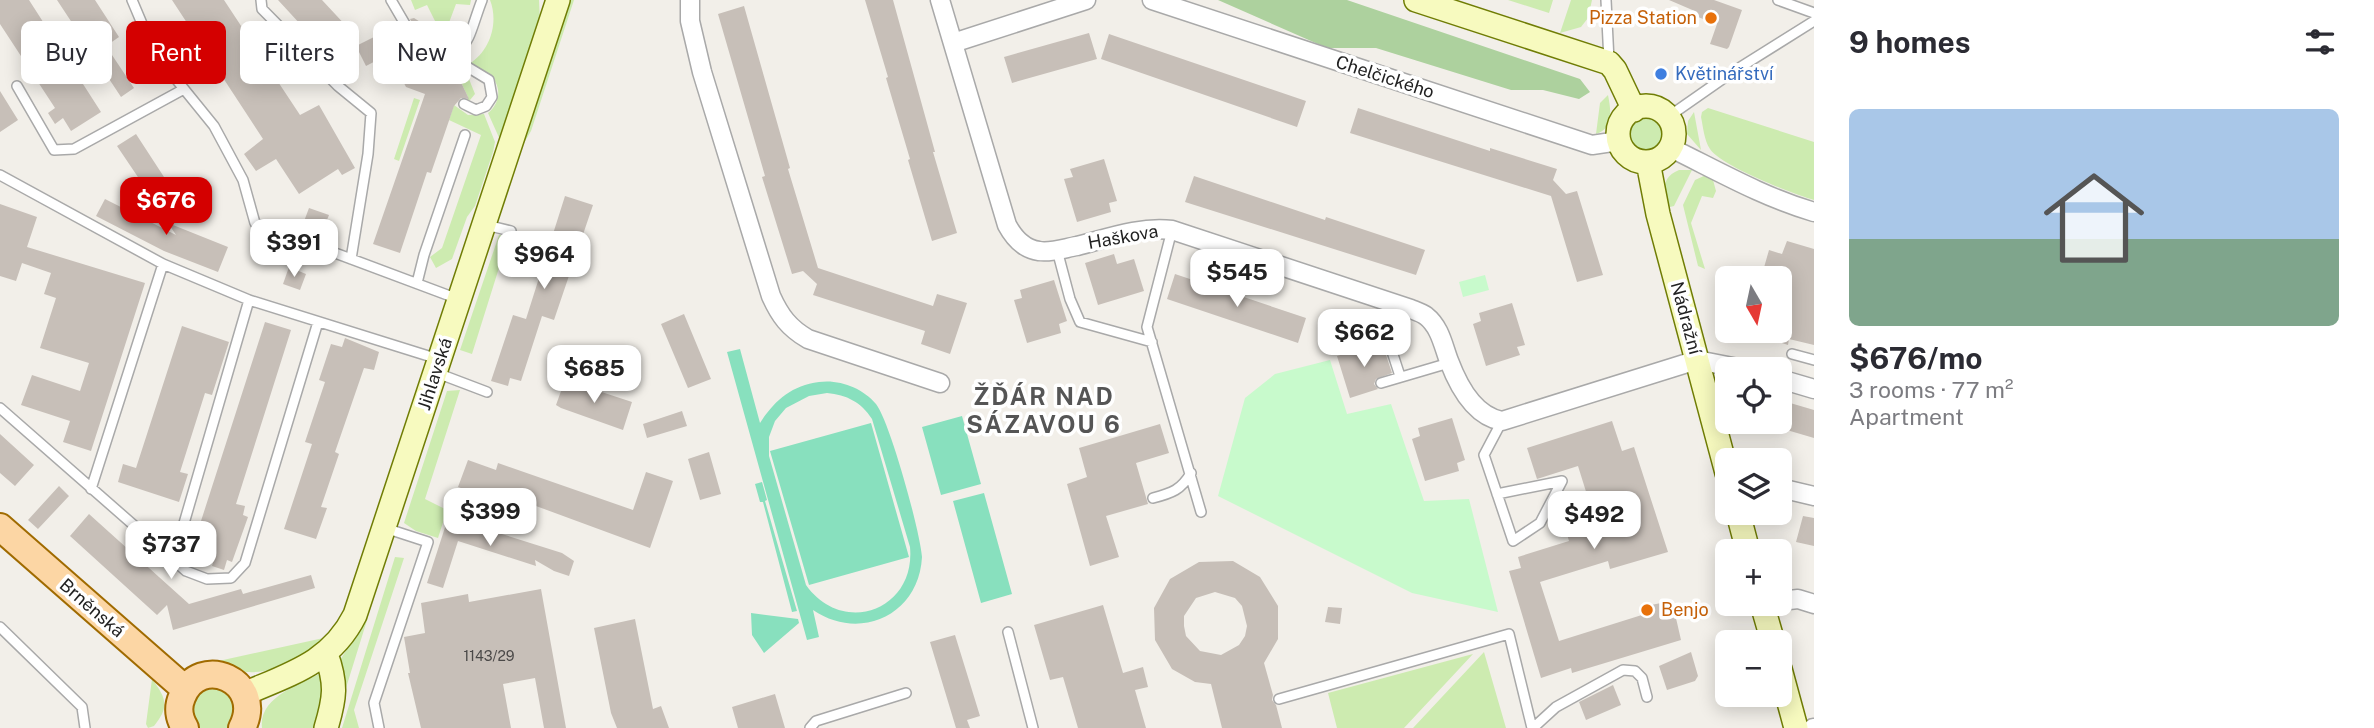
<!DOCTYPE html>
<meta charset="utf-8">
<style>
:root{--surface:#fff;--page:#f7f7f7;--text:#2b2b33;--muted:#7c7c81;--line:#e1e1e2;--accent:#d40000}
body{margin:0;font-family:"Public Sans",sans-serif;background:var(--page);color:var(--text);height:100vh;display:flex;flex-direction:column;font-size:26px;white-space:nowrap}
*{box-sizing:border-box;margin:0}
p{font-size:23px;color:var(--muted)}
.icon{flex:none;width:38px;height:38px;fill:none;stroke:currentColor;stroke-width:2;stroke-linecap:round;stroke-linejoin:round}
.map{position:relative;flex:1;overflow:hidden}
.side{display:flex;flex-direction:column;background:var(--surface);width:560px}
.side>*{flex:none}
.guide{position:absolute;left:21px;top:21px;width:665px;height:63px;display:flex;gap:14px}
.needle{width:46px;rotate:171deg}
.tools{position:absolute;left:1715px;top:266px;display:grid;gap:14px}
.tools a{display:grid;place-items:center;width:77px;height:77px;border-radius:10px;background:var(--surface);box-shadow:0 4px 18px #0003;font-size:35px}
.price{position:absolute;translate:-50% -60px;padding:0 16px;border-radius:14px;background:#fff;color:#222;font-size:23px;line-height:46px;filter:drop-shadow(0 2px 4px #0008)}
.price::after{content:'';position:absolute;left:50%;top:42px;width:21px;height:16px;margin-left:-10px;background:inherit;clip-path:polygon(0 0,100% 0,50% 100%)}
.price.selected{background:var(--accent);color:#fff}
ul{padding:0;list-style:none}
li{display:grid;align-content:center;gap:14px;height:371px;padding:0 35px}
li+li{border-top:2px solid var(--line)}
li span{display:grid;place-items:center;height:217px;border-radius:10px;color:#555}
li>.icon{margin-inline-start:auto}
span .icon{width:126px;height:126px;fill:#fffc;stroke-width:1}
li b{font-size:30px}
h2{display:flex;justify-content:space-between;align-items:center;height:84px;padding:0 35px;font-size:30px}
.tag{padding:0 24px;border-radius:10px;background:var(--surface);box-shadow:0 4px 18px #0003;font-size:24px;line-height:63px}
.tag.selected{background:var(--accent);color:#fff}
main{display:flex;flex:1;min-height:0}
.map>svg:first-child{display:block}
</style>
<main>
<div class="map">
<svg width="1814" height="728" viewBox="0 0 1814 728">
<rect width="100%" height="100%" fill="#f2efe9"/>
<!-- grass -->
<path fill="#cdebb0" d="M411,0H471L470,5L456,4L441,44H438L428,35L439,29L427,5L415,10Z
M490,0H539L540,22L501,142L488,113C501,103 502,85 489,74C484,69 475,67 469,64C490,51 499,23 490,0Z
M568,0H574L531,131L520,150Z
M1508,0H1553L1549,13Z
M1571,0H1592L1588,18L1581,27L1560,33Z
M457,74L469,79L475,94L470,100H467L468,97Z
M1608,95C1611,111 1614,128 1596,134L1600,103Z
M414,98L420,100L399,161L394,159Z
M454,105L468,115L484,114L495,142L493,152L475,206L467,217L452,259L436,268L430,257L442,248L481,135L449,120Z
M1708,108L1814,142V200C1793,194 1721,166 1710,149C1704,140 1703,126 1701,117L1702,112Z
M1694,112L1701,150L1687,134L1688,121Z
M1629 135a18 18 0 1 1 36 0a18 18 0 1 1-36 0Z
M1679,170H1692L1674,206L1666,208C1664,191 1660,178 1679,170Z
M1706,175L1713,180L1716,191L1713,198L1702,196L1691,223L1705,269L1698,266L1683,205L1695,180Z
M499,235L509,236L472,354L460,350Z
M460,390L425,499L447,510L438,538L416,531L404,523L447,391Z
M395,557L404,558L354,710L359,728H342Z
M368,617L341,704L340,660Z
M328,637C306,655 276,674 247,672C236,671 225,665 214,662Z
M1484,652L1506,728H1413Z
M1473,654L1404,728H1337L1328,693Z
M323,672L327,685L320,728H262C258,697 301,684 323,672Z
M152,679C166,698 170,706 154,726L148,728L146,724Z
M211,684L236,696L232,728H194L189,700Z"/>
<!-- forest -->
<path fill="#add19e" d="M1218,0H1347L1580,79L1590,92L1579,99L1543,90H1511L1376,48H1327Z"/>
<!-- park -->
<path fill="#c8facc" d="M1485,275L1489,290L1463,297L1459,282Z
M1330,360L1347,414L1391,404L1424,501L1469,499L1498,612L1412,593L1218,496L1245,398L1275,374Z"/>
<!-- pitch -->
<path fill="#88e0be" fill-rule="evenodd" d="M740,349L760,423C775,400 791,386 819,382C839,379 863,388 876,404C890,422 920,531 922,557C919,615 860,642 813,610L819,637L807,640L727,352ZM827,393C847,395 861,402 872,419L910,547C916,610 843,637 806,585L769,456V437L775,421L786,408L809,396Z
M962,416L981,484L941,495L922,427Z
M871,423L909,557L809,585L770,451Z
M762,482L767,500L765,501L797,611L792,612L763,502H760L755,484Z
M984,493L1012,594L981,603L953,501Z
M751,613L798,619L799,623L764,653L752,635Z"/>
<!-- building -->
<path fill="#c7bfb8" fill-rule="evenodd" d="M0,0H29L101,112L71,131L63,118L55,124L48,113L55,108L0,24Z
M57,0H95L119,37L106,46L134,88L121,97Z
M172,0H224L300,115L319,105L355,168L342,175L338,169L299,194L276,159L256,171L244,154L263,139Z
M278,0H322L349,29L325,51Z
M865,0H893L935,152H933L957,233L932,241L908,160L910,159L886,78L888,77Z
M1669,0H1714L1742,10L1729,47L1727,49L1710,44L1717,24L1695,16L1697,12Z
M744,6L790,168L788,169L818,268L933,306L937,294L967,303L950,354L921,344L925,331L813,295L817,284L803,271L792,274L762,177L765,176L718,14Z
M414,18L425,25L422,39L410,19Z
M398,25L409,45L396,52L441,68L445,77L456,72L469,99L461,98L454,106L431,173L427,172L400,253L373,244L425,94L406,87L389,54L366,66L356,46Z
M1089,33L1097,59L1012,83L1004,57Z
M1109,34L1306,101L1297,127L1101,59Z
M0,91L18,120L0,132Z
M1358,108L1490,151V148L1557,169L1553,180L1566,194L1577,191L1603,275L1577,282L1551,196L1350,133Z
M136,134L164,177L173,195L157,204L148,188L146,189L117,146Z
M1104,159L1117,201L1109,203L1111,212L1077,222L1064,179L1073,177L1070,169Z
M1194,176L1325,220L1326,217L1425,250L1416,275L1185,202Z
M565,196L593,205L554,320L542,316L521,381L510,378L508,386L491,381L513,315L526,319Z
M105,199L176,235L168,223L228,247L218,272L164,251L96,216Z
M0,204L37,217L27,247L145,283L91,451L63,442L70,421L21,405L32,375L80,391L89,363L40,348L56,298L44,294L51,273L22,263L16,281L0,276Z
M309,208L329,215L319,240L300,232Z
M1787,241L1814,249V345L1789,339L1788,345L1751,333L1752,331H1780V278H1761L1769,250L1782,254Z
M1114,254L1117,264L1134,259L1144,291L1098,305L1085,263Z
M289,267L306,274L300,290L283,284Z
M1175,274L1306,318L1298,343L1167,299Z
M1054,280L1067,321L1059,324L1061,333L1027,343L1014,300L1022,298L1020,290Z
M1512,303L1525,345L1517,347L1520,355L1486,366L1473,324L1481,321L1479,313Z
M684,314L711,379L688,388L661,324Z
M265,322L291,330L236,504L245,506L243,515L248,517L232,562L227,560L224,570L212,566L215,556L192,549Z
M182,326L229,342L212,395L205,393L180,472L188,474L179,502L118,482L123,464L136,468Z
M345,338L379,352L374,370L364,368L335,452L339,454L321,507L327,508L316,539L284,529L312,444L305,442L325,382L319,380L331,344L342,347Z
M1382,343L1392,373L1376,379L1374,384L1378,389L1350,398L1337,356Z
M565,380L632,402L623,430L561,408L556,405Z
M1780,400L1814,410V438L1780,428Z
M682,411L687,426L647,438L643,424Z
M1452,418L1465,460L1457,463L1459,471L1425,481L1412,439L1420,436L1418,428Z
M1612,421L1622,451L1634,447L1668,552L1610,569L1608,561L1540,582L1559,641L1645,614L1651,605L1666,602L1673,605L1681,640L1572,673L1571,668L1541,678L1509,571L1521,568L1518,557L1569,541L1559,507L1588,498L1578,466L1537,479L1527,448Z
M1160,424L1169,453L1136,463L1148,504L1106,516L1119,557L1090,566L1067,484L1087,477L1079,448Z
M0,434L34,465L15,486L0,473Z
M709,452L721,494L700,500L688,459Z
M468,460L496,470L498,463L633,510L646,472L673,481L650,548L517,499L514,507L458,487Z
M59,486L69,496L38,529L28,520Z
M450,512L487,524L486,529L562,553L574,561L569,576L554,571L535,560L536,566L458,541L443,588L427,583Z
M89,514L189,604L241,589L243,594L311,575L315,588L173,630L167,605L157,615L70,536Z
M1803,516L1814,518V546L1796,542Z
M1233,561L1260,577L1278,606V639L1264,663L1273,695L1272,700L1276,705L1282,728H1222L1211,684L1195,682L1172,669L1155,640L1154,608L1170,579L1199,562ZM1215,592L1235,598L1242,606L1247,626L1245,636L1239,645L1221,655L1200,651L1186,636L1184,626V616L1196,598Z
M541,589L566,728H544L535,678L503,684L511,728H421L408,673H410L404,637L425,633L421,603L468,594L469,602Z
M1103,605L1123,673L1143,667L1148,687L1135,690L1146,728H1078L1063,677L1050,680L1034,625Z
M1328,607L1342,608L1340,624L1325,622Z
M635,619L653,709L661,706L669,728H617L611,713L594,628Z
M955,635L980,716L967,720L970,728H956L930,642Z
M1691,652L1698,676L1695,681L1667,690L1659,666Z
M1613,685L1621,705L1586,720L1579,702Z
M775,694L785,728H738L732,707Z"/>
<g fill="none" stroke-linecap="round" stroke-linejoin="round">
<!-- lane casing -->
<g stroke="#a9a9a9" stroke-width="12">
<path id="lane" d="M132,0L154,52L214,126L243,180L255,223L458,299
M261,0L262,9L338,86L371,113L368,154L351,259
M391,0L419,48C471,62 466,41 482,0
M1606,0L1609,61
M1778,0L1814,13
M446,54L489,80L492,97L486,106L476,110L464,104
M17,86L54,150L74,149L184,89
M1668,117L1731,73L1814,21
M0,175L163,264L249,300L438,359
M486,225L511,231
M1172,230L1147,327L1201,512
M1057,250L1070,299L1080,322L1152,342
M417,283L424,255L465,135
M1384,327L1400,376
M1349,346L1379,337L1384,327L1392,302
M1792,354L1814,360
M437,373L487,392
M1381,383L1449,363
M0,408L186,571L207,579L231,578L245,563L318,322
M91,489L163,264
M1497,494L1562,481L1540,523L1513,541L1484,455L1502,421
M1153,498C1172,493 1181,490 1191,473
M173,561L249,300
M0,627L82,707L85,728
M1008,632L1033,728
M1279,699L1509,634L1532,728
M379,728L374,703L428,542L385,528
M810,728L816,721L906,693
M1533,728L1556,707L1623,670L1635,671L1642,678L1647,697"/>
</g>
<!-- street casing -->
<g stroke="#a9a9a9" stroke-width="21">
<path id="street" d="M690,0V21L702,72L771,296C780,316 789,328 808,339L940,383
M940,0L1007,225C1014,238 1024,249 1039,251C1051,253 1065,248 1077,246C1108,238 1141,226 1172,230L1411,309C1416,311 1422,313 1426,316C1440,327 1443,345 1449,361C1458,385 1474,416 1502,421L1697,360L1743,369
M1152,0L1592,145L1619,141
M953,43L1086,0
M1671,148C1718,171 1763,197 1814,212
M1780,379L1814,389
M1780,488L1814,496
M1780,601L1798,599L1814,604
M1813,728H1814"/>
</g>
<!-- secondary casing -->
<g stroke="#707d05" stroke-width="26">
<path id="secondary" d="M1416,0L1609,63L1615,70L1634,110
M1618 134a28 28 0 1 1 56 0a28 28 0 1 1-56 0Z
M1648,162L1658,214L1727,473
M1738,513L1748,551
M1762,604L1773,642
M326,654C337,684 335,698 326,728
M1780,669L1796,728
M244,694C290,674 331,663 355,615L558,0"/>
</g>
<!-- primary casing -->
<g stroke="#a06b00" stroke-width="30">
<path id="primary" d="M0,527L185,689
M185,728C179,718 177,708 182,697C199,652 266,681 242,728"/>
</g>
<!-- lane -->
<use href="#lane" stroke="#fff" stroke-width="9"/>
<!-- street -->
<use href="#street" stroke="#fff" stroke-width="18"/>
<!-- secondary -->
<use href="#secondary" stroke="#f7fabf" stroke-width="23"/>
<!-- primary -->
<use href="#primary" stroke="#fcd6a4" stroke-width="26"/>
</g>
<!-- markers -->
<g fill="#e8710a" stroke="#fff" stroke-width="2.5">
<circle cx="1711" cy="18" r="7"/>
<circle cx="1647" cy="610" r="7"/>
</g>
<circle fill="#3f7fe0" stroke="#fff" stroke-width="2.5" cx="1661" cy="74" r="7"/>
<g text-anchor="middle" stroke-width="7" stroke-linejoin="round" paint-order="stroke">
<!-- number labels -->
<g font-size="14" fill="#4b4948">
<text x="489" y="661">1143/29</text>
</g>
<!-- food labels -->
<g font-size="18" fill="#c56008" stroke="#fff" text-anchor="end">
<text x="1697" y="24">Pizza Station</text>
<text x="1661" y="616" text-anchor="start">Benjo</text>
</g>
<!-- shop labels -->
<g font-size="18" fill="#366cbe" stroke="#fff" text-anchor="start">
<text x="1675" y="80">Květinářství</text>
</g>
<!-- street labels -->
<g font-size="18" fill="#222" stroke="#fff">
<text transform="translate(1385 77) rotate(18)" y="6">Chelčického</text>
<text transform="translate(1123 237) rotate(-10)" y="6">Haškova</text>
<text transform="translate(1686 318) rotate(75)" y="6">Nádražní</text>
<text transform="translate(435 374) rotate(-72)" y="6">Jihlavská</text>
<text transform="translate(92 608) rotate(41)" y="6">Brněnská</text>
</g>
<!-- district labels -->
<g font-size="24" font-weight="bold" letter-spacing="2" fill="#555" stroke="#fff">
<text x="1044" y="405">ŽĎÁR NAD<tspan x="1044" dy="28">SÁZAVOU 6</tspan></text>
</g>
</g>
</svg>
<div class="tools">
<a><svg class="needle" viewBox="-14 -14 28 28"><path d="M0-13l5 13h-10z" fill="#e53935"/><path d="M0 13l5-13h-10z" fill="#7c7c81"/></svg></a>
<a><svg class="icon" aria-label="locate" viewBox="0 0 24 24"><circle cx="12" cy="12" r="6"/><path d="M12 2v4M12 18v4M2 12h4M18 12h4"/></svg></a>
<a><svg class="icon" aria-label="layers" viewBox="0 0 24 24"><path d="M12 4l9 5-9 5-9-5zM3 14l9 5 9-5"/></svg></a>
<a>+</a>
<a>−</a>
</div>
<b class="price selected" style="left:166px;top:237px">$676</b>
<b class="price" style="left:294px;top:279px">$391</b>
<b class="price" style="left:544px;top:291px">$964</b>
<b class="price" style="left:1237px;top:309px">$545</b>
<b class="price" style="left:1364px;top:369px">$662</b>
<b class="price" style="left:594px;top:405px">$685</b>
<b class="price" style="left:490px;top:548px">$399</b>
<b class="price" style="left:1594px;top:551px">$492</b>
<b class="price" style="left:171px;top:581px">$737</b>
<div class="guide">
<a class="tag">Buy</a>
<a class="tag selected">Rent</a>
<a class="tag">Filters</a>
<a class="tag">New</a>
</div>
</div>
<section class="side">
<h2>9 homes<svg class="icon" aria-label="filters" viewBox="0 0 24 24"><path d="M4 7h16M4 17h16"/><circle cx="9" cy="7" r="2"/><circle cx="15" cy="17" r="2"/></svg></h2>
<ul>
<li><span style="background:linear-gradient(#a9c7e8 60%,#7fa58c 0)"><svg class="icon" aria-label="home" viewBox="0 0 24 24"><path d="M3 11l9-7 9 7M6 9v11h12V9"/></svg></span><div><b>$676/mo</b><p>3 rooms · 77 m²</p><p>Apartment</p></div></li>
</ul>
</section>
</main>
